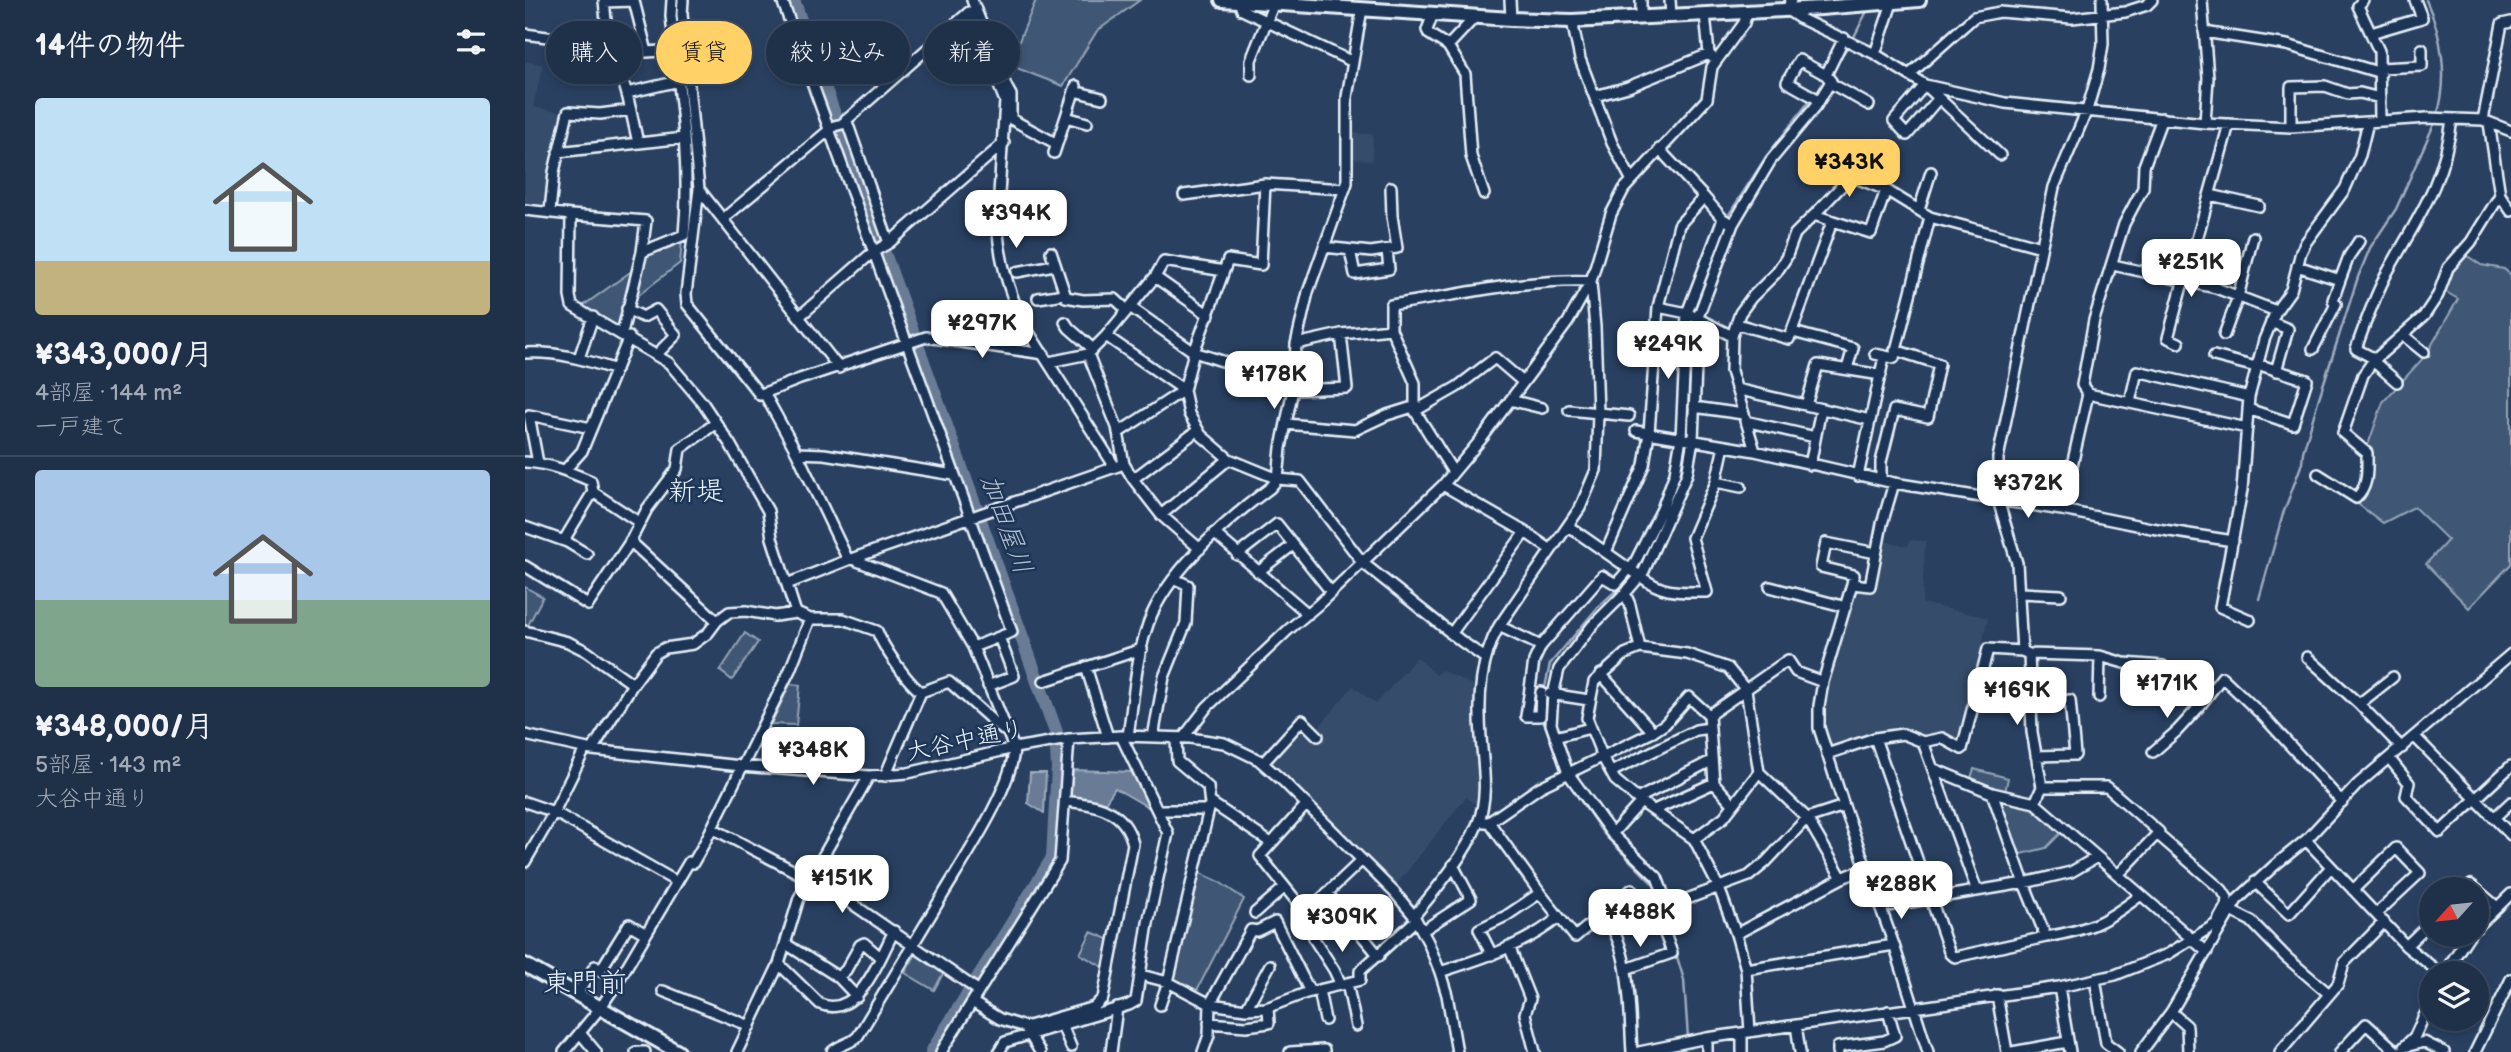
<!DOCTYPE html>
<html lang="ja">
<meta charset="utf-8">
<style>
:root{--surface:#1f3049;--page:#273850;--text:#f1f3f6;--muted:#a1a9b4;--line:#3c4b61;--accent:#ffd166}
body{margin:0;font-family:"Balsamiq Sans","Klee One",sans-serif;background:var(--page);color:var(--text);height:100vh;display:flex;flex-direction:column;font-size:26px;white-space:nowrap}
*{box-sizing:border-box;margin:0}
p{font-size:23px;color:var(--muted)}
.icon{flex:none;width:38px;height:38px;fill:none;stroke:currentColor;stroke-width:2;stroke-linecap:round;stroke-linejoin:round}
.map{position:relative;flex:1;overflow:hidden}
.side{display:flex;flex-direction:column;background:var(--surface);width:525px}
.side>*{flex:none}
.hud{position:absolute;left:21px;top:21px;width:665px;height:63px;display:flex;gap:14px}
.needle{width:46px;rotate:243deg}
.buttons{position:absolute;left:1894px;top:877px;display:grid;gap:14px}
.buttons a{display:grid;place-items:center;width:70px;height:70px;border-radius:50%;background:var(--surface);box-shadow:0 4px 10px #0003,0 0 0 2px var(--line);font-size:35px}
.price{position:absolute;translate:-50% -60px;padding:0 16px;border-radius:14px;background:#fff;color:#222;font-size:23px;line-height:46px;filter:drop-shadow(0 2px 4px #0008)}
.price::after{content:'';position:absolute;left:50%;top:42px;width:21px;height:16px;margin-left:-10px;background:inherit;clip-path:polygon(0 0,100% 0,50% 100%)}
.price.selected{background:var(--accent);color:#111}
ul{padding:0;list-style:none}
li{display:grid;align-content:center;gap:14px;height:371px;padding:0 35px}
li+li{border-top:2px solid var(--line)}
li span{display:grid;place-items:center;height:217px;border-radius:7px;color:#555}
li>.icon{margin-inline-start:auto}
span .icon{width:126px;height:126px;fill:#fffc;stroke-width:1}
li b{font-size:30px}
h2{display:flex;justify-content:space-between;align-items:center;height:84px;padding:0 35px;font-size:30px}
.tag{padding:0 24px;border-radius:32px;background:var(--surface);box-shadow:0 4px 10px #0003,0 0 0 2px var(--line);font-size:24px;line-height:63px}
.tag.selected{background:var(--accent);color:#111}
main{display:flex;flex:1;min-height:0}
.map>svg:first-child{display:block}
</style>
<main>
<section class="side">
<h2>14件の物件<svg class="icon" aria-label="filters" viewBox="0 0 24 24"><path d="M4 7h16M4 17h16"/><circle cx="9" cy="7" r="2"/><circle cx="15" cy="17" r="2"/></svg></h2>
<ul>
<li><span style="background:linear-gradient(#bfe0f5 75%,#c2b280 0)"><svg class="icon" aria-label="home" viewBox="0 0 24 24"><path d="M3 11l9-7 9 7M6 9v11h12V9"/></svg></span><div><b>¥343,000/月</b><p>4部屋 · 144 m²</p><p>一戸建て</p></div></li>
<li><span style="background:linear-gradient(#a9c7e8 60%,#7fa58c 0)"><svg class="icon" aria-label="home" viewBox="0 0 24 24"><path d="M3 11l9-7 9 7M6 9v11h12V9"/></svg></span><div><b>¥348,000/月</b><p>5部屋 · 143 m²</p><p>大谷中通り</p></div></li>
</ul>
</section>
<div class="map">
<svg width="1986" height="1052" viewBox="0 0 1986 1052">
<rect width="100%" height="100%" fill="#294061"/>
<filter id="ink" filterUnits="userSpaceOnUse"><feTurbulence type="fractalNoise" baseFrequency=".0143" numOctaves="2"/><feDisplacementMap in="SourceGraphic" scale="14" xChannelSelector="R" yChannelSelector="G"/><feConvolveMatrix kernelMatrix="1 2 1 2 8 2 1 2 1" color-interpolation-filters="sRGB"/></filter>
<g filter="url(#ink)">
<!-- built -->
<path fill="#364d6b" d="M0,61L18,65L8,107L38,113L23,207L20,208L0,206Z
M826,133L848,134L847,161L826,158Z
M1385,540L1400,541L1397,603L1463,618L1435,744L1400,737L1375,726L1303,745L1295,710L1329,589L1345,592L1357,541L1383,546Z
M892,657L911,675L916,670L952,687L955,776L953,807L941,797L871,885L787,801L744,760L775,725L792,730L828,686L851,704Z"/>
<!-- green -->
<path fill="#415774" stroke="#94a4b6" stroke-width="2" d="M511,0H615L572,31L538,86L484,65Z
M157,241L155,263L106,301L118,256Z
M1938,253L1956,265L1979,269L1986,275V564L1944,608L1901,564L1923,540L1889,507L1858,523L1833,504L1842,493L1844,484L1842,448L1858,402L1901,355L1933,299L1916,289Z
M108,270L94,330L55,308Z
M0,587L18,597L1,629H0Z
M220,633L233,642L207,680L195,671Z
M265,684L275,685L271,725L246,724Z
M1449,769L1483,778L1480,792L1446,778Z
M1473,799L1505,803L1536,833L1521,848L1492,855Z
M673,872L693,881L719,899L670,994L646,981Z
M566,932L586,940L580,968L555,954Z
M391,954L420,970L409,990L380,973Z"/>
<!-- water -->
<path fill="#6b7c95" stroke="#9dabbd" stroke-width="2" d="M547,770L609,772L628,810L590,788L580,803L548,798L544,792Z
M505,773H521L519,813L503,803Z"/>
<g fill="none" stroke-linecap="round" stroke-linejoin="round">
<!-- stream -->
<path stroke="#9dabbd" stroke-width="2.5" d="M1901,0C1917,35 1924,78 1912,116
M1328,39L1341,13
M1312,62L1324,45
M1201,219L1241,157L1286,99
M1162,437L1166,321L1179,281
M1156,478L1162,443
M1112,569L1129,538
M1734,599L1758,514L1777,463L1778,452L1793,401L1833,277L1845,248L1871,209L1910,122
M1019,692L1025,664L1073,607L1108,575
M1019,716V722L1037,772
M1040,778L1078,833L1131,887L1159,980L1163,1038"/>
<!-- river -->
<path stroke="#6b7c95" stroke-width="14" d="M268,0L531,732L533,767L528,858L407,1052"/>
<!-- minor casing -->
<g stroke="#e8f1f8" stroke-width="14">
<path id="minor" d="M79,0L81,21L103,98L113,143
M158,0L157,14L174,189L161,294L162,304L235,395L239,393L272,453L323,560
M257,0L487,632L448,647
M447,0L482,88
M985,0L986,19
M1116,0V17
M1145,0L1146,16
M1266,0L1262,10L1274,18L1350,54L1400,85L1480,103L1680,123L1766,127L1902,118L1958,120L1986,131
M1677,0L1683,78L1680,123
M1838,0L1833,6L1854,51L1855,121
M714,1L717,10L828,62
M79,2L109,1L122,52L150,50
M908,14L902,30L904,34L923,46L940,74L946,156L959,194
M1180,14L1184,54L1187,57
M1047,21L1055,59L1087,143L1106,179
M1679,32L1762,45L1856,73
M1846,33L1897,18L1890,0
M0,34L88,46
M923,46L951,16
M1350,54L1367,3
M1855,68L1897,66V49
M726,75V60L749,3
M1384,75L1449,17L1475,12L1547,18L1600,12L1622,5L1627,0
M1305,83L1344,105
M478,90L482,88L486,95V119L532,144
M549,91L577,98
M102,93L154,81
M1070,96L1103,87L1184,54
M1414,98L1382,135L1369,121L1400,85L1475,155
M1294,100L1262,82L1274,60L1301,75
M541,117L562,123
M321,119L364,243
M1958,120L1977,24L1986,22
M1964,123L1975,195L1986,211
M1766,127V87L1800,86L1823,94L1835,93L1855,98
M1134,149L1179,197
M33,152L159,138
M529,153L551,86
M174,189L314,368
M820,189L740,184L736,265L703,260L669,352L659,390L664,414L676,435L704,459L753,479L775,481L838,563L936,641L960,658
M659,195L740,184
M1685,195L1734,206
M0,210L46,215L45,296L47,306L144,363L177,402L205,444L243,511L247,538L271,613
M1394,210L1406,172
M25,211L29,172L43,112L75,114L106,110
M46,215L121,221L117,252
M1289,215L1326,176L1361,190
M198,219L309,126L317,124L444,12L480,101L472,225C475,260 485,297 501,328L590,467
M799,247L846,252L872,248L867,216L866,187
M825,250L830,274L864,269L862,250
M526,252L541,297L558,300L590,299L602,310
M1588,265L1691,288L1751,311
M1772,266L1815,280L1808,300L1811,304L1788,349
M492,272L529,265
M630,277L684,315
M1815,280L1824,256L1834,241
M1660,282L1704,124
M513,298L539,294
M605,307L669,352L769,384
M1133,307L1162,313L1207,336L1215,313L1226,298L1251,273L1261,258L1270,234L1289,215L1346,233L1361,190L1405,217L1516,247
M102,309L118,317L131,310L151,335L132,354
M275,316L348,252L364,243L479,143
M540,322L544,328L568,349
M1746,322L1763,329L1751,371
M1212,324L1264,339L1307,222
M866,329L890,383V411L928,472
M1268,332L1328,348L1322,369
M97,333L117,252L159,235C166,161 154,89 146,16L147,0
M1699,335L1713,297L1728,237
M1878,335L1899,352
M581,336L630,277L639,261L699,271
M1207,336L1206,371L1230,451
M1654,343L1643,338L1658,282
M771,344L816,334L866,329V305C930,296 1001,278 1066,281
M0,353C32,351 61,360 91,370
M1350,354L1369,358L1405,217
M1689,356L1731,367
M54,358L68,317
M1850,359L1831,349C1840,323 1849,298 1862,273C1891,220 1920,182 1927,119
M1848,361L1872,382
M524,362L563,354
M1211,389L1345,420
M767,390L822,388L816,334
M239,393L275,379L401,337L519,354
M1563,394L1722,428
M985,400L1017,408
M1605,402L1612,371L1724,397
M1281,405L1293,365L1356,375
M1169,407L1218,414
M1723,409L1768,424L1782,380L1732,364
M1044,410L1104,416
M890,411L932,387L970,358L998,382
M1220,421L1290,437
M761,424L830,430L862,415L891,406
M1111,431L1230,451L1369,483L1537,510L1626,528L1708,541
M593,433L659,390L581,336L563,354L592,427L599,464
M1199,446L1191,482L1167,538L1182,592C1153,592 1138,594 1115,576L1119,571L1162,474L1168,440L1173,317L1208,224L1246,160L1291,106L1306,81L1301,75L1319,38
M272,453L299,454L429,475
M0,462C23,463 45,472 66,481L68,492L115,523
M13,463L4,415L66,428
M1285,465L1296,409
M40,470L57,451L104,337
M1793,474L1831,498C1844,486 1842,470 1842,453L1818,433L1838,375L1848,361L1899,316L1913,295L1923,268L1946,242L1975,195
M1333,476L1359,357
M608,479L636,515L675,549
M1356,480V462L1369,410L1403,417L1414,364L1370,350
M1191,482L1216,487
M1369,483L1357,524L1345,586L1327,584L1298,682L1294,706V728L1319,806L1369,945L1403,1052
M918,485L1000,532L1026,550
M1537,510L1563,394L1557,385L1569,320L1599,224L1618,188L1619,166L1637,118
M636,515L704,459
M1043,526L1106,570
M0,527L42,542L62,554
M689,533L783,614
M39,540L68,492
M105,541L192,621
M1081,552L1119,465L1124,433L1133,307L1154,225L1179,197L1198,219L1208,224
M712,555L752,524L806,592
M0,566L63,605L105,542L122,509L152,469L155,449L191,423
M733,572L768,545
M262,584L323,560L599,464L608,479L673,430
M1327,584L1329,575L1296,567L1301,543L1351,553
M1245,587L1321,607
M1103,590L1115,576L1106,570L1137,509L1150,473L1156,438L1162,313L1198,219
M1100,593L1105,605L1115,648
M1496,593L1536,595
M1098,595L1067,626L1034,669L1028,695L1026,724L1043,773L1087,834L1132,877L1143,906L1224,876L1241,862L1282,818L1319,806
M1725,620L1695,607L1717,490L1724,397L1739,340L1751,311L1766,290L1776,252L1781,242L1820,189L1835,155L1843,122
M974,626L1016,646
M0,631L43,642L61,651L108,684
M926,634L1000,532
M1497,651L1492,563L1473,500V458L1529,187L1562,110L1574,69L1578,44L1577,0
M1504,654L1507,732L1517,787L1510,803
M1782,657L1834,704L1877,748
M561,667L583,737
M1076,674L1128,732
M519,681L617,649
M463,686L489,676L474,637
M1016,692L1015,716H1001L1009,661L1016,646L1077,576L1091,584L1104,569
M1025,694L1064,700
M1574,697L1575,656
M1834,704L1868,677
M1506,706L1545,700L1550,755L1511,756
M1184,715L1263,660L1271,672L1298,682
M0,735L67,750L216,766L344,776L383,773L489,748L544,739L596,736L665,738L699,743L734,760L758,781L870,893L889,916L903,942L915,972L922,995L932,1052
M603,736C609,696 611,651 627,614C649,566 704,518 745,488L753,479L756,448L769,384L771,344L783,292L822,183V97L837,9
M628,737L639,677L661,623L663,585L650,579
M1030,737L1065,728
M1890,737L1986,835
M658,738L682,707L763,630L794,604L918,485L958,437L1043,322L1066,281L1086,214L1099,189L1182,99L1187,67L1219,23L1222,12
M1350,738L1425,954L1430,957L1521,937
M1398,742L1452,891
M67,750L108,684L131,653L140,648L168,644L183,633L192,621L204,612L221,611L250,616L271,613L285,619H318L352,631C358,647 382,682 396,692
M1628,752L1652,731L1674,707
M1302,754L1350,738L1378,734L1398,742L1417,738L1437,749L1463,649L1497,651L1504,654L1575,656L1599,663L1638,666L1674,707L1697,677L1739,717L1817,802
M1864,758L1884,783L1881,796L1915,832L1986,766
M738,763L777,720L793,736
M1409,769L1467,793L1510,803L1682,952
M1086,772L1171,730L1185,728
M360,776L396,692L424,682L478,730
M1189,783L1208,804
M1517,787H1582L1634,832L1593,875
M1467,793L1499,883L1521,937C1566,929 1579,923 1616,895
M1112,799L1186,761
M0,802L29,812L152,882
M685,802L746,843
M633,810H684
M1969,818L1986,802
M959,822H964L1015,893L1050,937L1107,889
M964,822L1015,787L1128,732L1140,724L1164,697L1184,715L1189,783L1129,810
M187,828L313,894L454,991
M1087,834L1116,802
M1169,839L1199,817L1234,772
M1781,840L1881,946L1915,973
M0,862L29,812L60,749
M1730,882L1764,914L1806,867
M1941,889L1946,885L1951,889
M1951,889L1972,907
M1828,890L1871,848L1895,873L1851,914
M802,893L854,956
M1356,907L1499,883L1546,872L1572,857
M1706,911L1726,921L1761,957L1804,994
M730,913L760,887
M781,913L735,856L782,804
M780,914L837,860
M1077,914C1107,945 1104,1011 1107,1052
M889,916C912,888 939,857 953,823C964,795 958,765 956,737C953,698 955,660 974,626L1055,508L1071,470L1073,413L1070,327L1066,283
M1951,928L1986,894
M897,931L946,899L928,865
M1211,934L1317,878L1342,868
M789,939L809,970L816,985
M261,944L313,977L332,997
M984,946L1005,999L1000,1014L1010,1052
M1881,946L1906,922
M967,955L954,929L981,916L1015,893
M254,964L295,1004C334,1020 355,957 369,931
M1101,969L1147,953L1140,934
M1221,969L1369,945
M75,971L104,924L121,934
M915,972C955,959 1001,945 1034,917
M1919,973L1945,934
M616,975L643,982L685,1004L721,1009L741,1008L781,993L835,980V971L891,920
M313,977L321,970L335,945L339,943L355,957
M1570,979L1581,1043L1593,1052
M822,983L831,1026
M1534,987L1545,1052
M794,990L800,1020
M138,991L225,1026
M52,994L70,966
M1472,995L1482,1052
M447,1002L475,1019L500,1027
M635,1005L643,982L685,805L683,787L652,761L651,738
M721,1009L745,965
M1646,1012L1662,1026L1663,1052
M684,1023L721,1026L744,1023L743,1007
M537,1025L546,1047
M1271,1025L1275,1052
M1225,1032L1221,969L1211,934L1194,888L1169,839L1116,802L1090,780L1078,758L1062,718L1069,682L1100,654L1115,648L1162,654L1203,668L1221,690L1234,772L1282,818L1317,878
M55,1033L71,1052
M1879,1047L1890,1036L1906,1001
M1880,1047L1899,1042L1919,1052
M39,1052L76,1007L92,983L164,862L168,863L180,842L265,670L285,619
M111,1052H120
M212,1052L254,964L274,898L344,776
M307,1052C315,1044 326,1044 333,1036C362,988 391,940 419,893C440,858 488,786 489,748L448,647L416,593L327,559
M416,1052L535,861L544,739
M474,1052L480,1042L604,1005L611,1001L623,923L643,833L596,736
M515,1052L500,1027L569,1007L578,998L608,844C599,808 572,805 540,801
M586,1052L592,1008
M678,1052L684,1035L685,1004L726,930L732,931L750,922L785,992
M765,1052L799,1050V1052
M1114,1052L1182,1038L1534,987L1590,975L1643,954L1691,924L1701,906L1702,898L1697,890L1632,834
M1182,1052V1038
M1217,1052V1034
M1313,1052V1047L1359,1041L1370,1036L1363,1011
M1487,1052L1542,1042
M1616,1052L1646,1012L1712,900L1750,865L1781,840L1833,784L1986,654
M1755,1052L1813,984L1819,963L1859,922
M1815,1052L1841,1024L1872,1052
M1950,1052L1986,979"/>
</g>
<!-- major casing -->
<g stroke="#e8f1f8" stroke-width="18">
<path id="major" d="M697,0L986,19L1047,21L1296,8L1394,0
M0,965L153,1052"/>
</g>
<!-- minor -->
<use href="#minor" stroke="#1d3557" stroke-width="9"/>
<!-- major -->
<use href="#major" stroke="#1d3557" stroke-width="12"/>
</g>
</g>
<g text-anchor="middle" stroke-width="5" stroke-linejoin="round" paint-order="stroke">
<!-- street labels -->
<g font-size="24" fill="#e8f1f8" stroke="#1d3557">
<text transform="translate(440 740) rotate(-12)" y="8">大谷中通り</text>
</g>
<!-- water labels -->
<g font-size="26" font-style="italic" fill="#b6c2d0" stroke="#1d3557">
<text transform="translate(482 524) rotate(70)" y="9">加田屋川</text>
</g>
<!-- quarter labels -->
<g font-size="28" fill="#e8f1f8" stroke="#1d3557">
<text x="171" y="500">新堤</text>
<text x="60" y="992">東門前</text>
</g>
</g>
</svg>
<div class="buttons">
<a><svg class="needle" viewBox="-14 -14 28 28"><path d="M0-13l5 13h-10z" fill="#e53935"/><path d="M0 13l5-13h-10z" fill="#a1a9b4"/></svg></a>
<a><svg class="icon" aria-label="layers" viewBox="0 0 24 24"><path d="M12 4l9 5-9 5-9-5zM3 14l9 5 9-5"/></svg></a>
</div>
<b class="price selected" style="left:1324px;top:199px">¥343K</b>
<b class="price" style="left:491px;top:250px">¥394K</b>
<b class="price" style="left:1666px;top:299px">¥251K</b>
<b class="price" style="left:457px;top:360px">¥297K</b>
<b class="price" style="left:1143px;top:381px">¥249K</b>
<b class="price" style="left:749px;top:411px">¥178K</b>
<b class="price" style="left:1503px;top:520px">¥372K</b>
<b class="price" style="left:1642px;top:720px">¥171K</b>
<b class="price" style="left:1492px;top:727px">¥169K</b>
<b class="price" style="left:288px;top:787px">¥348K</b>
<b class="price" style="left:317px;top:915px">¥151K</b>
<b class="price" style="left:1376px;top:921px">¥288K</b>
<b class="price" style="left:1115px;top:949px">¥488K</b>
<b class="price" style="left:817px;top:954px">¥309K</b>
<div class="hud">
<a class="tag">購入</a>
<a class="tag selected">賃貸</a>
<a class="tag">絞り込み</a>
<a class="tag">新着</a>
</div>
</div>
</main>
